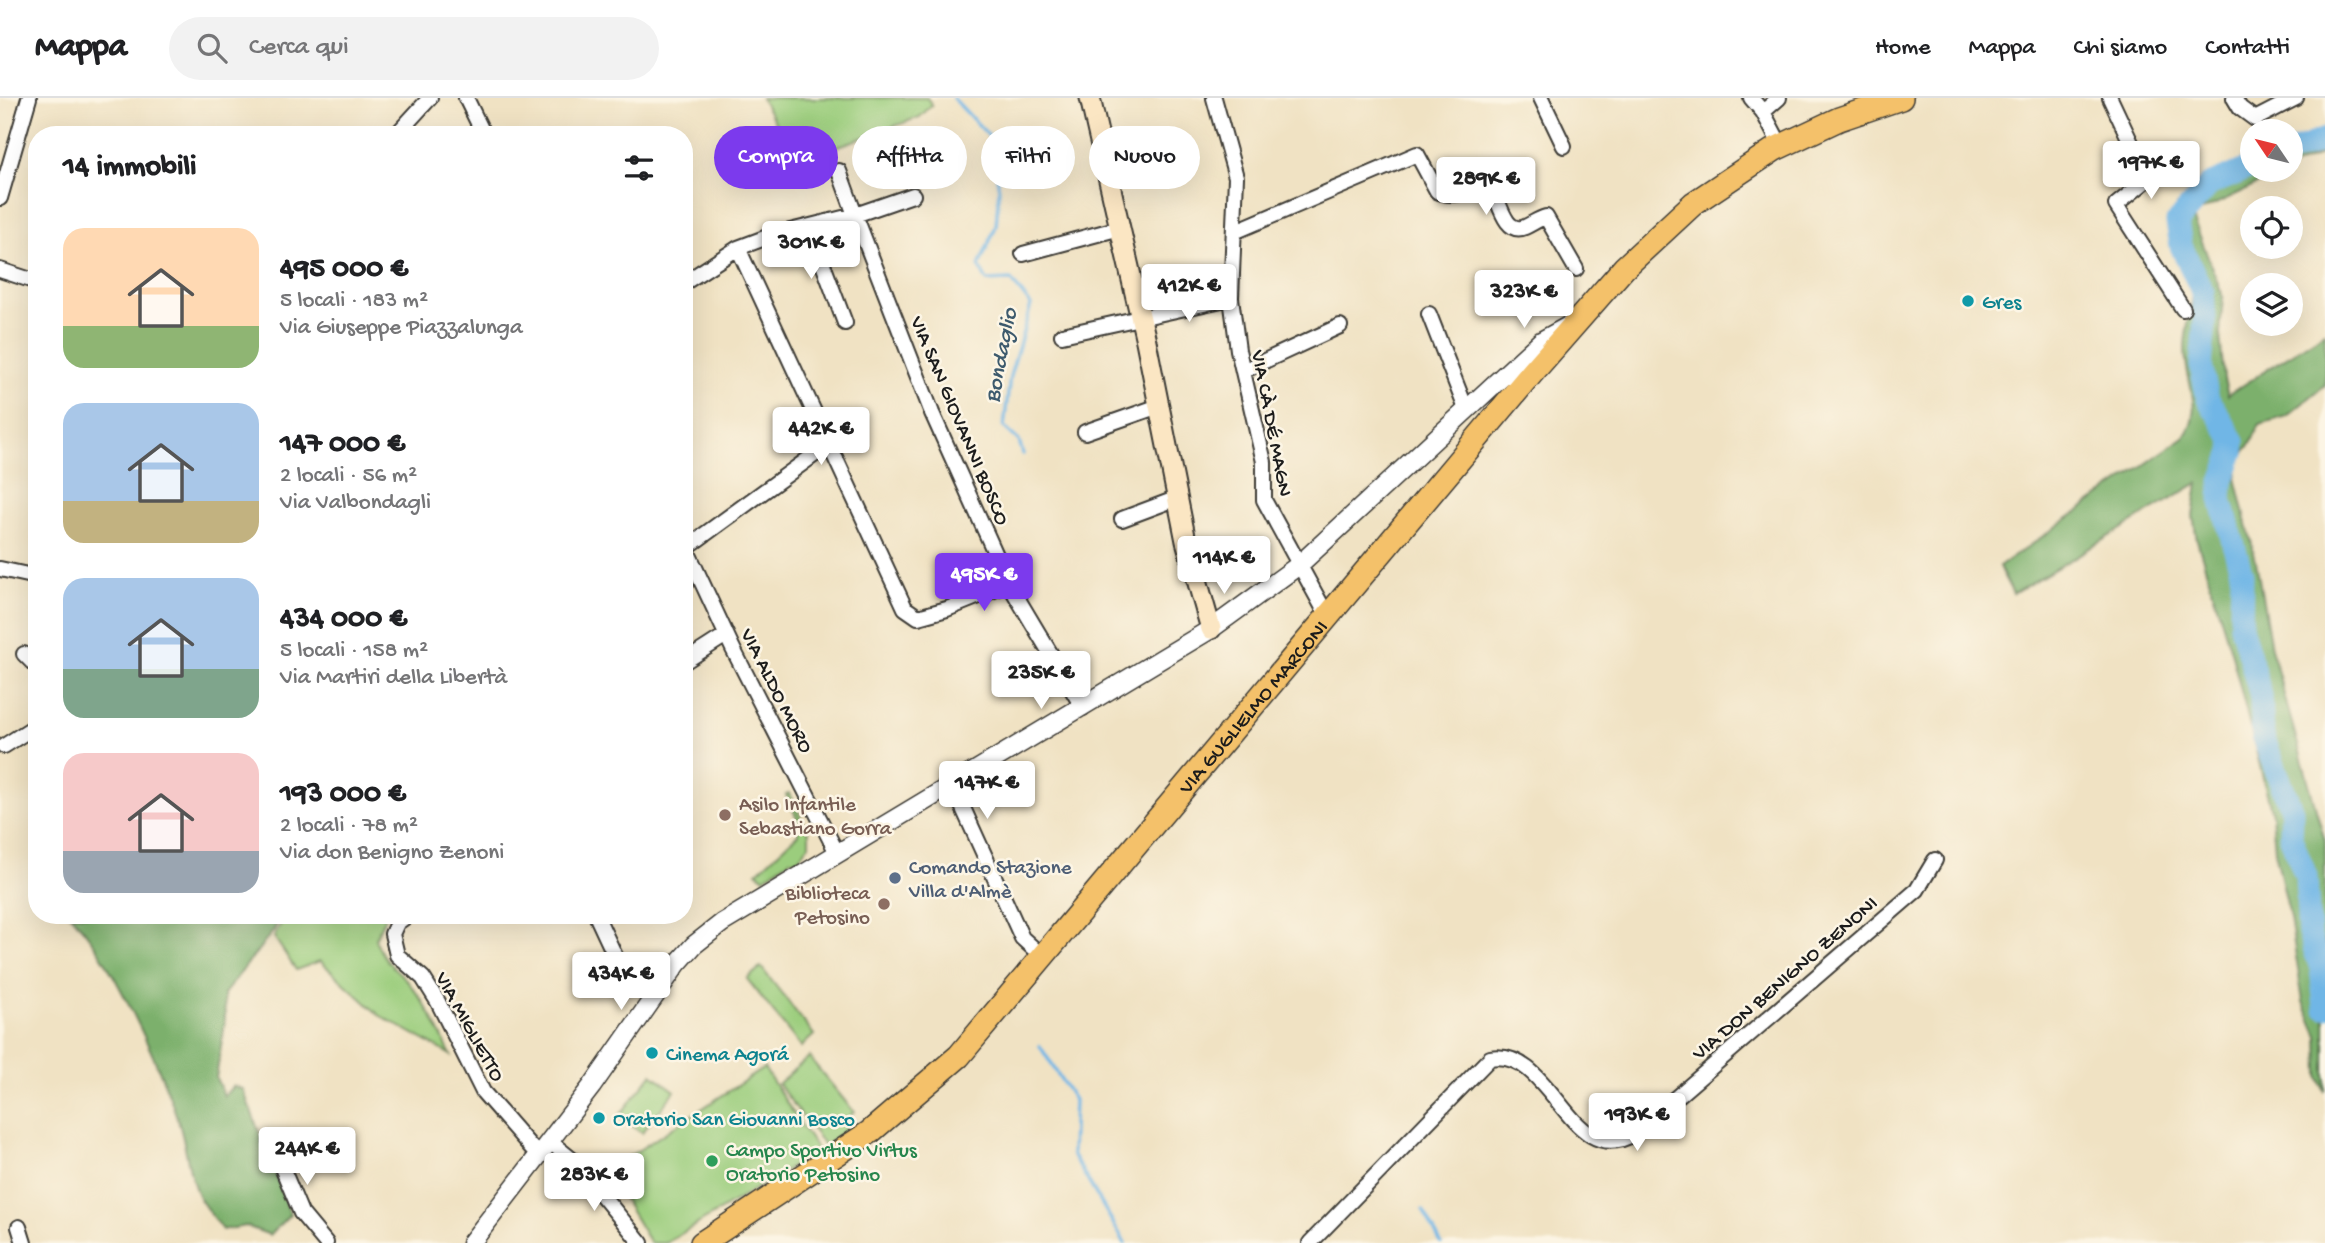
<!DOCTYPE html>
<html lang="it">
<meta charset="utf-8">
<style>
:root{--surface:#fff;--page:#f2f2f2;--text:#202124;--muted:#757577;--line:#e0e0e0;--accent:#7c3aed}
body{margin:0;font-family:"Gochi Hand",sans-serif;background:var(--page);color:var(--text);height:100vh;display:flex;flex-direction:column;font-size:26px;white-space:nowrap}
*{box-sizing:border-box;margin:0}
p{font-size:23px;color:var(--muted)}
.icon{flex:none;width:38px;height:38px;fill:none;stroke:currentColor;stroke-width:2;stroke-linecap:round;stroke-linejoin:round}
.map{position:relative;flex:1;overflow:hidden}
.details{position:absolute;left:28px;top:28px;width:665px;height:798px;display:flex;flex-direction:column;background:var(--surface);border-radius:28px;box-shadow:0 7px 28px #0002}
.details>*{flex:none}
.hud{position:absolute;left:714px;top:28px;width:665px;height:63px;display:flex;gap:14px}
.needle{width:46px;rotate:305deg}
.buttons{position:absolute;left:2240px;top:21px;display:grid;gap:14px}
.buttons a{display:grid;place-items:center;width:63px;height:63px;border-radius:50%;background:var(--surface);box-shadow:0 7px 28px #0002;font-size:35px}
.price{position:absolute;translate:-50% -60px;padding:0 16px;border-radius:7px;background:#fff;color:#222;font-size:23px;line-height:46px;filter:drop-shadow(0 2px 4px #0008)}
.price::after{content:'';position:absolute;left:50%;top:42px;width:21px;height:16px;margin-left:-10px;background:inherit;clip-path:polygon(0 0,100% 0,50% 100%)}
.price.active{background:var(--accent);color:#fff}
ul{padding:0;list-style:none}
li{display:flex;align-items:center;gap:21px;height:175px;padding:0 35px}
li span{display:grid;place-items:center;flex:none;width:196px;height:140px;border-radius:21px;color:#555}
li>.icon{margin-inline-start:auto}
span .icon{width:84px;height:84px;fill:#fffc;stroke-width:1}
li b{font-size:30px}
h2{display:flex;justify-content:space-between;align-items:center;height:84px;padding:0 35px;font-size:30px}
.chip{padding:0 24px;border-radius:32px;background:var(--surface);box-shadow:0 7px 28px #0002;font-size:24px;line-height:63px}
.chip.active{background:var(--accent);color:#fff}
header{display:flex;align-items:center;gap:42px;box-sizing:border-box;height:98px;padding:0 35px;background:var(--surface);border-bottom:2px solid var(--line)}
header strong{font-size:33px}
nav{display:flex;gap:38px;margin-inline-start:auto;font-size:24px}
.search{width:490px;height:63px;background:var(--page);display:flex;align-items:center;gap:18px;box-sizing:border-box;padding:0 24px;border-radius:38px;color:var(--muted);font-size:26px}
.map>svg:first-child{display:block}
</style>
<header>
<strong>Mappa</strong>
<div class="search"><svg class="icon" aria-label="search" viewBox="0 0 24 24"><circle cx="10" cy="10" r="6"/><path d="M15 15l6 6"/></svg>Cerca qui</div>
<nav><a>Home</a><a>Mappa</a><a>Chi siamo</a><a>Contatti</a></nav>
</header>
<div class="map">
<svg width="2325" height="1145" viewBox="0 0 2325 1145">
<rect width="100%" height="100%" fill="#fcf5e5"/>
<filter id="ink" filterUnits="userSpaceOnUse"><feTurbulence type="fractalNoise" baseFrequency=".0143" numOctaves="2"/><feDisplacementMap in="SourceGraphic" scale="14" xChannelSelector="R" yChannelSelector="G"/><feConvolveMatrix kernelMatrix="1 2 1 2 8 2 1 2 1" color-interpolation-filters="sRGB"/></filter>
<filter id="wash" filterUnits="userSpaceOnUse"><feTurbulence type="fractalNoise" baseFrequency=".00686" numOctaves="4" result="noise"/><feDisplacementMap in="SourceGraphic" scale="28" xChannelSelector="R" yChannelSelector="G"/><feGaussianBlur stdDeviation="1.57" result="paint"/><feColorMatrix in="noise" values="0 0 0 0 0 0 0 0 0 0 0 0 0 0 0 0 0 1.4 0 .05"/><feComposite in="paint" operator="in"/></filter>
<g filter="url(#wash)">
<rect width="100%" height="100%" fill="#f0e2c3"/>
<!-- green -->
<path fill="#9bcd7d" stroke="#5c744c" stroke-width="2" d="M761,0H927L932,7L920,19L797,63Z
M789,695L809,735V747L797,762L791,761L764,780L757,774L798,736V722L786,697Z
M285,817H386L375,841C387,871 396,867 412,889C429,910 439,933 451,957L379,917L320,863L296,872L274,839Z
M761,869L814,937L801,949L747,881Z
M809,959L854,1014L847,1020L852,1027L825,1048L778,986Z
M764,970L818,1053L666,1145H650L607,1073Z
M652,976L675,993L642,1035L619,1018Z"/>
<!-- forest -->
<path fill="#7cb06c" stroke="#4c6644" stroke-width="2" d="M2325,39V54L2291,70V52Z
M2252,67V72H2288L2192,117L2223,199L2220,236L2224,281L2228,297L2325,234V287L2287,318L2260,326L2250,347L2240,359L2236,380L2256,463L2271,550L2325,743V994L2319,980L2318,938L2303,904L2290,820L2275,753L2272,716L2231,553L2197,442L2193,418L2198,385L2013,496L1999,469L2184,339C2205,310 2185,284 2185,251C2184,231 2197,195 2194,181C2188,150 2174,144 2176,108L2219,80Z
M70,817H281L274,832L224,896L225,924L216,980L224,998L233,988L243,991L290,1116L270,1137L246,1128L222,1132C215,1122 207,1112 200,1101C189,1081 187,1052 180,1029C164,977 109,852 70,817Z"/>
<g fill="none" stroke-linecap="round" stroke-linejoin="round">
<!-- stream -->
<path stroke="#6fb6e6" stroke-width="3.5" d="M953,0L989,38L999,91L996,128L979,168L987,183L1011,182L1031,207L1010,278L1004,329L1019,343L1023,356
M1040,948L1074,1002L1072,1056L1125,1145
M1423,1112L1441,1145"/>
<!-- river -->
<path stroke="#6fb6e6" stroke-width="23" d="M2291,54L2325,41
M2252,69L2209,87L2177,124L2181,148L2203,195L2205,223L2201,268L2208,301L2234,343L2233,354L2222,384L2221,401L2242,477L2241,528L2261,598L2263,639L2292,713L2291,740L2306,778L2309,835L2321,870L2325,909"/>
</g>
</g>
<g filter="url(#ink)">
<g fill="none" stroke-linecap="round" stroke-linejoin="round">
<!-- minor casing -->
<g stroke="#3c3a35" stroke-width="18">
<path id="minor" d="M466,0L484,37
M1214,0L1236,79L1231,200L1238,252L1264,364V402L1328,519
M1541,0L1564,48
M1751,0L1763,14L1781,48
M2110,0L2148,81L2116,107L2183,211
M2234,0L2240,10L2255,21L2296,0
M1763,14L1779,0
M396,37L430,0
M913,97L855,117L932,315L1009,486L1083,610
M0,100L29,0
M809,129L845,225
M1234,134L1417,56L1437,93C1457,102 1475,87 1494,94C1500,107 1506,137 1525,129C1532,126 1538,121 1546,119L1576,171
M738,150L905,510L918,519L947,511L1009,486
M1023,156L1120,130
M0,172L37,184
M684,185L738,150L770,138L855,117L839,73
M1429,216L1466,311
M1062,237L1231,200
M1243,273L1340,228
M1085,334L1159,308
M1122,421L1178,400
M684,446L733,551L837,755
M686,450L829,346
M0,471L37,479
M24,556L37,569
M684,564L726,537
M4,648L37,627
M953,688L1022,840L1044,860
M408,817L397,825L392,836L397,857L423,880L438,904L483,994L537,1056
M596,817L617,862
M271,1043L301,1115L326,1145
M549,1043L575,1064L641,1145
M19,1129L24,1145
M1310,1145L1490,960C1553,949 1570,1075 1635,1035L1917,792L1935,762"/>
</g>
<!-- tertiary casing -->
<g stroke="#3c3a35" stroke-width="21">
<path id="tertiary" d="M471,1145L592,988L677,866L694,847L722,825L1211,531L1299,467L1541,243L1568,228"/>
</g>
<!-- secondary casing -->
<g stroke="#3c3a35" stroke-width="23">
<path id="secondary" d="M1090,0L1146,243L1186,443L1211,531"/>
</g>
<!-- primary casing -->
<g stroke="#3c3a35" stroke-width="26">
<g id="primary">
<path id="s1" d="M702,1145L870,1034L959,958L1532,275L1624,170L1694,105L1775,51L1839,21L1901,0"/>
</g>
</g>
<!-- minor -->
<use href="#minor" stroke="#fff" stroke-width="14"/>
<!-- tertiary -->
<use href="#tertiary" stroke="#fff" stroke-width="18"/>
<!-- secondary -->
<use href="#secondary" stroke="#fbe6c3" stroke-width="19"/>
<!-- primary -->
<use href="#primary" stroke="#f4c16a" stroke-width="23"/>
</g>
</g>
<!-- markers -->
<g fill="#0f9aa8" stroke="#fcf5e5" stroke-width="2.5">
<circle cx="1968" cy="203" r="7"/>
<circle cx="652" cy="955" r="7"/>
<circle cx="599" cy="1020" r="7"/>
</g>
<g fill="#8d6e63" stroke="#fcf5e5" stroke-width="2.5">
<circle cx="725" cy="717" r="7"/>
<circle cx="884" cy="806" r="7"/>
</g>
<circle fill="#5c6f8a" stroke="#fcf5e5" stroke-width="2.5" cx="895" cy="780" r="7"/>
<circle fill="#2e9e5b" stroke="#fcf5e5" stroke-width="2.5" cx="712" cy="1063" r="7"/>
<g text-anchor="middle" stroke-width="5" stroke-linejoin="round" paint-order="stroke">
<!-- culture labels -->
<g font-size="21" fill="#0d838f" stroke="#fcf5e5" text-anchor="start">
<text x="1982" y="210">Gres</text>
<text x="666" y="962">Cinema Agorá</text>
<text x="613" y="1027">Oratorio San Giovanni Bosco</text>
</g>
<!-- street labels -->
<g font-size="21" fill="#1c1c1c" stroke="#fcf5e5">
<text transform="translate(961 322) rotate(67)" y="7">VIA SAN GIOVANNI BOSCO</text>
<text transform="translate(1273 325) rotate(79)" y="7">VIA CÀ DÉ MAGN</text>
<text transform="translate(778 592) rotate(63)" y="7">VIA ALDO MORO</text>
<text dy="7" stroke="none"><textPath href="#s1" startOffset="775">VIA GUGLIELMO MARCONI</textPath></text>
<text transform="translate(1784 879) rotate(-41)" y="7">VIA DON BENIGNO ZENONI</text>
<text transform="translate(471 928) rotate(61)" y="7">VIA MIGLIETTO</text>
</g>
<!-- education labels -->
<g font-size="21" fill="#785e54" stroke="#fcf5e5" text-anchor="start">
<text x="739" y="712">Asilo Infantile<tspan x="739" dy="24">Sebastiano Gorra</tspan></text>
<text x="870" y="801" text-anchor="end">Biblioteca<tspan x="870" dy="24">Petosino</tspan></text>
</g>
<!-- service labels -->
<g font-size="21" fill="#4e5e75" stroke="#fcf5e5" text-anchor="start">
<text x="909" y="775">Comando Stazione<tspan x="909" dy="24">Villa d'Almè</tspan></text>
</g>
<!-- leisure labels -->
<g font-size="21" fill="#27864d" stroke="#fcf5e5" text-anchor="start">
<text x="726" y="1058">Campo Sportivo Virtus<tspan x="726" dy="24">Oratorio Petosino</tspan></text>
</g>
<!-- water labels -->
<g font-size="23" font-style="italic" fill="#3d5a6d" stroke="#fcf5e5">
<text transform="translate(999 257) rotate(-79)" y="8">Bondaglio</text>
</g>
</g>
</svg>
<div class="buttons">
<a><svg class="needle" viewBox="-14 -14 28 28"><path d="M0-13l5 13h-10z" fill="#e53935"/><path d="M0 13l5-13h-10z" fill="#757577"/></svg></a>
<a><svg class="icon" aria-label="locate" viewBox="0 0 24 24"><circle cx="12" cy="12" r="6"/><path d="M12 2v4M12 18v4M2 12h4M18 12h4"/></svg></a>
<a><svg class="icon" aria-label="layers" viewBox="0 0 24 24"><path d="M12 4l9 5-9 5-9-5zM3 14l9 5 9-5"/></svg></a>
</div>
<b class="price" style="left:2151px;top:103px">197K €</b>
<b class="price" style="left:1486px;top:119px">289K €</b>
<b class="price" style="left:811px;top:183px">301K €</b>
<b class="price" style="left:1189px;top:226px">412K €</b>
<b class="price" style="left:1524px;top:232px">323K €</b>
<b class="price" style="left:821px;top:369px">442K €</b>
<b class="price" style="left:1224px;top:498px">114K €</b>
<b class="price active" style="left:984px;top:515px">495K €</b>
<b class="price" style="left:1041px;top:613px">235K €</b>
<b class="price" style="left:987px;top:723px">147K €</b>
<b class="price" style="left:621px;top:914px">434K €</b>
<b class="price" style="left:1637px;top:1055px">193K €</b>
<b class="price" style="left:307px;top:1089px">244K €</b>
<b class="price" style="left:594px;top:1115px">283K €</b>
<div class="hud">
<a class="chip active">Compra</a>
<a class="chip">Affitta</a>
<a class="chip">Filtri</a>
<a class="chip">Nuovo</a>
</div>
<section class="details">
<h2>14 immobili<svg class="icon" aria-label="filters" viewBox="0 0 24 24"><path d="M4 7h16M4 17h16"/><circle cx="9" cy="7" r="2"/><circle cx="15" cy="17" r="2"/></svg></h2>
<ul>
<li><span style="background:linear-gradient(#ffd9b3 70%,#8fb573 0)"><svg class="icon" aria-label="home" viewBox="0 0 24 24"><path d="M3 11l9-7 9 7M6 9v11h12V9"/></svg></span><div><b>495 000 €</b><p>5 locali · 183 m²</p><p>Via Giuseppe Piazzalunga</p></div></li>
<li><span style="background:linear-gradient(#a9c7e8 70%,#c2b280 0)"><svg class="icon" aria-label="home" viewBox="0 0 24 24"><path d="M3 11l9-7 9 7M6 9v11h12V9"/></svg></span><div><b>147 000 €</b><p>2 locali · 56 m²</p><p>Via Valbondagli</p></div></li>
<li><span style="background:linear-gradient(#a9c7e8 65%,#7fa58c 0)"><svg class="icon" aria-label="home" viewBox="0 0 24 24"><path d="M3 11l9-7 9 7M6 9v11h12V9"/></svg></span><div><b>434 000 €</b><p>5 locali · 158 m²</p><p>Via Martiri della Libertà</p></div></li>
<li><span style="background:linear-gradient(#f6c9c9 70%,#9aa5b1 0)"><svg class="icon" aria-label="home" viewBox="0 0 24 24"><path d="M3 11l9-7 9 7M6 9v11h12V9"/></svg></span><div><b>193 000 €</b><p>2 locali · 78 m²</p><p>Via don Benigno Zenoni</p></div></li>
</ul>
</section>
</div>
